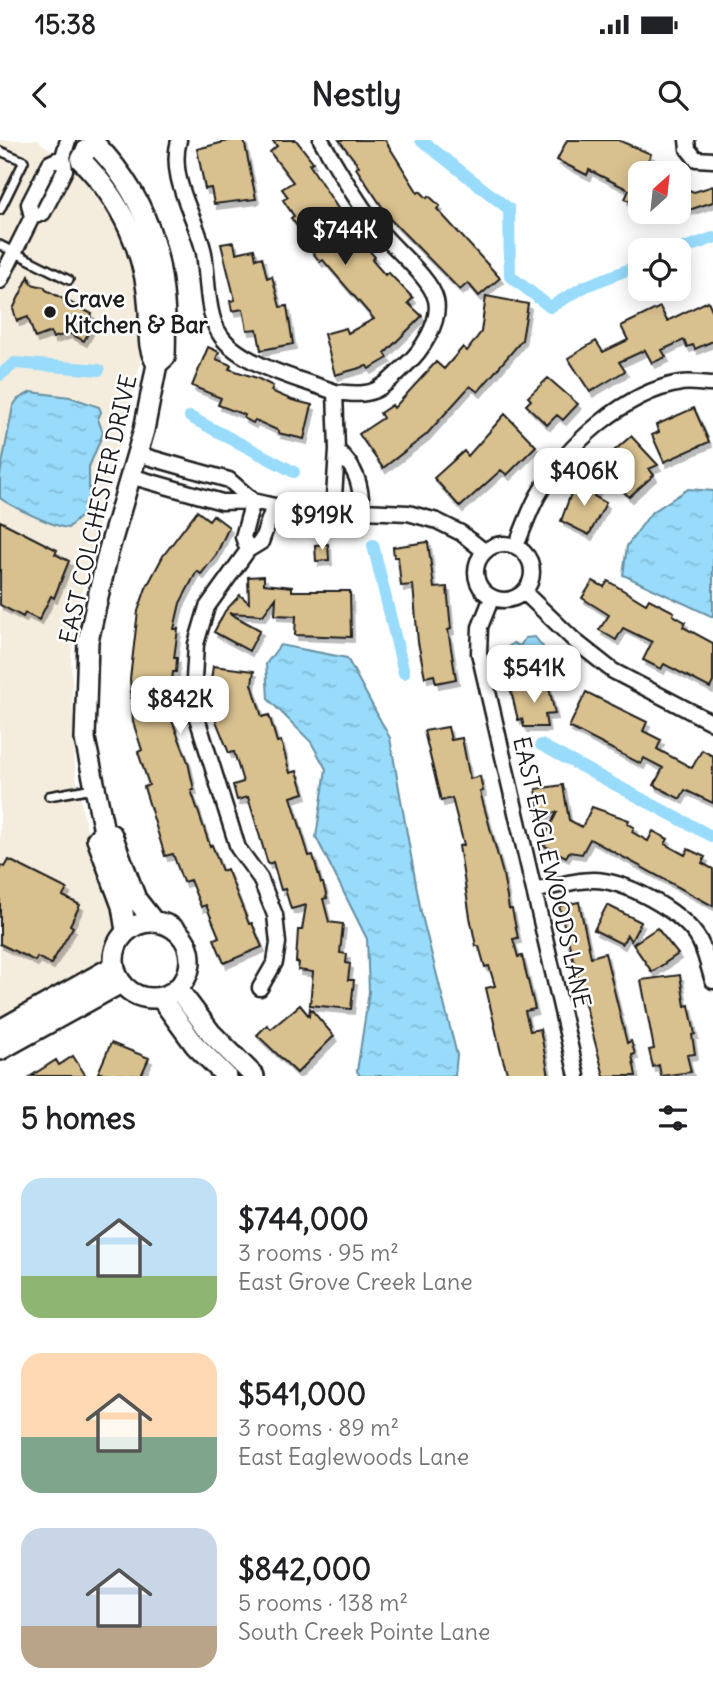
<!DOCTYPE html>
<meta charset="utf-8">
<style>
:root{--surface:#fff;--page:#f2f2f2;--text:#202124;--muted:#757577;--accent:#1c1c1c}
body{margin:0;font-family:Delius,sans-serif;background:var(--page);color:var(--text);height:100vh;display:flex;flex-direction:column;font-size:26px;white-space:nowrap}
*{box-sizing:border-box;margin:0}
p{font-size:23px;color:var(--muted)}
.icon{flex:none;width:38px;height:38px;fill:none;stroke:currentColor;stroke-width:2;stroke-linecap:round;stroke-linejoin:round}
.map{position:relative;height:936px;overflow:hidden}
.sheet{display:flex;flex-direction:column;background:var(--surface);flex:1}
.sheet>*{flex:none}
.needle{width:46px;rotate:27deg}
.controls{position:absolute;left:628px;top:21px;display:grid;gap:14px}
.controls a{display:grid;place-items:center;width:63px;height:63px;border-radius:14px;background:var(--surface);box-shadow:0 4px 18px #0003;font-size:35px}
.price{position:absolute;translate:-50% -60px;padding:0 16px;border-radius:14px;background:#fff;color:#222;font-size:23px;line-height:46px;filter:drop-shadow(0 2px 4px #0008)}
.price::after{content:'';position:absolute;left:50%;top:42px;width:21px;height:16px;margin-left:-10px;background:inherit;clip-path:polygon(0 0,100% 0,50% 100%)}
.price.on{background:var(--accent);color:#fff}
ul{padding:0;list-style:none}
li{display:flex;align-items:center;gap:21px;height:175px;padding:0 21px}
li span{display:grid;place-items:center;flex:none;width:196px;height:140px;border-radius:21px;color:#555}
li>.icon{margin-inline-start:auto}
span .icon{width:84px;height:84px;fill:#fffc;stroke-width:1}
li b{font-size:30px}
h2{display:flex;justify-content:space-between;align-items:center;height:84px;padding:0 21px;font-size:30px}
.status{display:flex;justify-content:space-between;align-items:center;height:49px;padding:0 35px;background:var(--surface);direction:ltr}
.status svg{height:19px;fill:currentColor}
header{display:flex;justify-content:space-between;align-items:center;height:91px;padding:0 21px;background:var(--surface);font-size:32px;font-weight:700}
.map>svg:first-child{display:block}
</style>
<div class="status"><b>15:38</b><svg viewBox="0 0 49 12"><path d="M0 12V9h3v3zM5 12V6h3v6zM10 12V3h3v9zM15 12V0h3v12zM26 1h20v11H26zM47 4h2v5h-2z"/></svg></div>
<header><svg class="icon" aria-label="back" viewBox="0 0 24 24"><path d="M15 5l-7 7 7 7"/></svg>Nestly<svg class="icon" aria-label="search" viewBox="0 0 24 24"><circle cx="10" cy="10" r="6"/><path d="M15 15l6 6"/></svg></header>
<div class="map">
<svg width="713" height="936" viewBox="0 0 713 936">
<defs>
<pattern id="water-ripples" width="26" height="14" patternUnits="userSpaceOnUse" patternTransform="scale(1.75)"><rect width="26" height="14" fill="#98dbfa"/><path d="M2 4q2-2 4 0t4 0M15 11q2-2 4 0t4 0" fill="none" stroke="#82bbd6"/></pattern>
<filter id="shadow"><feDropShadow dx="3" dy="5" stdDeviation="0" flood-color="#0004"/></filter>
</defs>
<rect width="100%" height="100%" fill="#fff"/>
<filter id="ink" filterUnits="userSpaceOnUse"><feTurbulence type="fractalNoise" baseFrequency=".0143" numOctaves="2"/><feDisplacementMap in="SourceGraphic" scale="14" xChannelSelector="R" yChannelSelector="G"/><feConvolveMatrix kernelMatrix="1 2 1 2 8 2 1 2 1" color-interpolation-filters="sRGB"/></filter>
<g filter="url(#ink)">
<!-- built -->
<path fill="#f4ecdd" d="M0,0H37L92,38L131,103L145,205L84,440L71,516L75,630L84,678L119,784L107,818L94,834L0,885Z"/>
<!-- green -->
<path fill="#bdd58c" stroke="#6c7854" stroke-width="2" d="M550 523a11 11 0 1 1 22 0a11 11 0 1 1-22 0Z"/>
<!-- water -->
<path fill="url(#water-ripples)" stroke="#668fa1" stroke-width="2" d="M31,252L70,257L99,267L101,272L98,279L103,293L89,327V361L81,376L68,388C55,387 10,366 0,358V335L13,266L18,259Z
M688,349L713,351V477L623,435L627,406L651,373Z
M535,497L543,507C540,515 542,526 537,533L529,534L509,516L507,508L513,503L520,506L525,498Z
M280,505L347,518L390,598L421,772L457,915L455,936H360L357,931L369,852L367,799L316,697L326,629L311,602L268,559L266,524Z"/>
<g fill="none" stroke-linecap="round" stroke-linejoin="round">
<!-- canal -->
<path stroke="#98dbfa" stroke-width="12" d="M421,0L509,69L510,136L550,167L586,146L640,125
M679,110L713,98
M0,235L15,223L99,230
M190,277L294,332
M373,405L404,533
M541,605L713,697"/>
</g>
<!-- building -->
<path fill="#d9c08f" stroke="#1c1c1c" stroke-width="2" filter="url(#shadow)" d="M232,0H244L256,59L214,64L211,48L205,49L197,9Z
M272,0H296L313,22L309,24L350,87L346,90L365,111L368,109L375,117L372,120L385,135L388,132L413,158L408,163L422,176L385,213L388,218L369,229L367,226L335,235L324,194L346,188L348,193L374,179L323,120L320,122L311,110L314,108L291,78L294,76L283,60L288,57L282,49L293,42L270,12L277,6Z
M339,0H385L418,53L420,51L427,58L429,56L440,66L437,69L500,138L479,156L468,143L460,150L391,80L356,28L359,26Z
M567,0H618L651,14L645,27L647,33H640V66L625,59L629,50L589,30L587,35L557,20Z
M679,46L694,52L713,46V62L689,70L679,66Z
M234,102L236,113L254,109L256,119L262,117L267,138L272,136L280,167L287,166L293,204L261,210L257,189L247,190L243,169L232,171L230,161L235,160L221,104Z
M29,136L31,144L44,147L46,150L92,174L87,185L91,188L84,201L69,193L53,198L51,192L35,198L28,177L17,181L13,169Z
M486,156L528,164L522,200L478,252L470,246L426,295L383,328L359,294L383,278L380,273L392,265L394,268L436,222L444,229L463,207L467,211L481,192Z
M708,161L713,172V201L695,209L693,205L687,207L684,200L662,210L666,217L652,223L645,210L619,222L625,231L590,252L568,218L596,201L603,212L628,200L621,186L660,167L667,181Z
M208,207L219,212L216,219L231,225L229,229L257,238L273,246L271,251L292,260L312,265L304,299L278,293L279,291L255,280L253,283L244,278L245,275L218,265L221,258L192,246Z
M548,238L578,264L563,280L557,275L547,285L526,265L531,260L528,257Z
M694,268L709,302L664,322L652,295L659,292L656,285Z
M505,274L536,306L507,335L501,330L460,367L434,338L464,311L468,316Z
M631,296L658,325L649,329L654,335L629,357L603,329L610,322L606,318Z
M587,340L599,346L594,356L606,363L589,395L561,381L573,348L580,352Z
M197,371L209,380L213,375L229,387L216,415L201,434L197,431L180,463L174,489H178L174,518H177L176,532H173L172,542H169L171,570H168L188,622L194,650H191L210,706L212,705L222,731L227,729L249,784L252,783L262,807L224,823L214,799L219,797L206,765L201,767L190,740L183,742L173,714L165,716L144,647L149,645L138,612L142,610L133,582L130,539L138,471L146,448L163,416Z
M0,381L57,410L55,414L69,421L54,458L51,456L39,480L25,473L23,477L0,465Z
M428,402L434,448L447,447L451,489L448,490L456,539L436,543L434,535L425,537L418,502L413,445L401,446L398,417H394L393,407Z
M328,404L329,420L316,421L315,405Z
M264,436V444L292,447V451H350L351,497L295,495L296,476L275,475L276,458L263,475L229,473L260,490L249,511L214,492L225,471L240,455L249,463L248,437Z
M593,441L604,447L608,441L646,464L649,459L674,472L673,475L685,482L683,487L713,503V542L710,548L664,524L661,529L643,520L652,502L623,488L616,500L599,490L609,475L582,458Z
M213,526L254,531L252,544L262,577L269,575L277,602L281,601L290,633L297,631L304,653L291,657L309,716L313,715L321,743H323L327,758L323,759L329,782L343,784L340,813L347,814L346,823L350,824L348,840H354L351,869L310,865L313,832L298,830L299,823L296,822L298,790H302L306,765L291,769L285,749L281,750L273,722L268,724L248,657L237,660L233,645L243,642L234,612L229,613L208,561Z
M548,543L555,574L545,575L547,587H524L522,579L518,580L511,551Z
M586,552L647,582L643,591L661,600L657,609L692,628L702,610L713,616V663L685,650L680,659L654,645L663,628L644,618L641,624L569,587Z
M448,587L451,600L462,598L470,639L480,636L483,651L480,652L503,734L509,769H512L518,798L513,799L518,817L522,816L535,869L525,871L530,891L540,889L549,936H508L501,913L486,848L495,846L489,826L485,827L479,806H476L470,777L459,706L464,705L452,658L441,661L424,591Z
M563,645L569,680L582,687L592,667L629,680L627,684L634,687L632,692L648,701L653,691L668,699L665,704L685,715L688,709L705,717L702,723L713,729V766L590,699L582,714L569,712L566,717L541,704L557,672L540,675L536,649Z
M9,720L67,749L63,756L80,765L70,785L73,787L51,824L37,817L35,821L0,804V725L5,727Z
M579,762L591,817L605,813L627,903L631,901L635,914L632,915L636,936H604L559,766Z
M607,765L641,782L631,801L627,795L622,804L594,790Z
M657,788L678,814L652,832L633,804Z
M680,835L685,866L689,865L695,894L692,895L695,914L687,915L691,932L661,936L659,925L653,927L649,910L654,909L641,840Z
M300,865L309,876L310,868L334,896L297,933L257,895L267,885L271,889Z
M111,903L149,918L141,936L98,933Z
M73,916L86,936H31L56,920L59,925Z"/>
<g fill="none" stroke-linecap="round" stroke-linejoin="round">
<!-- service casing -->
<g stroke="#1c1c1c" stroke-width="12">
<path id="service" d="M0,11L24,21L0,70
M0,105L69,140
M49,656L93,648"/>
</g>
<!-- minor casing -->
<g stroke="#1c1c1c" stroke-width="19">
<path id="minor" d="M179,0C168,40 196,75 204,113C208,136 206,176 221,196C241,225 303,240 335,252L337,310
M321,0C339,30 357,63 379,90C394,109 431,138 436,160C441,182 421,212 405,226C378,252 373,257 335,252
M687,0L688,9L696,19L713,20
M63,17L50,23L29,64L32,77L43,73L65,30L63,17L68,0
M0,141L32,77
M137,314L229,340L253,361
M130,336L222,362L253,361L309,374L362,371L408,373L437,381L461,393L484,411
M253,361L243,397L248,410L261,402L274,366
M333,373L337,310C357,329 361,344 362,371
M476 432a28 28 0 1 1 56 0a28 28 0 1 1-56 0Z
M516,406C524,388 530,368 540,352C567,305 625,252 681,243C691,241 703,244 713,244
M248,410L207,467L196,504L194,539L197,578L238,708L260,738L275,775L278,803L275,822L260,848
M524,452L575,501L613,531L713,583
M492,457L480,487L479,513L577,936
M534,751C552,747 574,740 593,740C625,740 678,770 696,795C705,807 708,827 713,841"/>
</g>
<!-- tertiary casing -->
<g stroke="#1c1c1c" stroke-width="24">
<path id="tertiary" d="M104,691L97,699L122,766L126,791
M114 820a38 38 0 1 1 76 0a38 38 0 1 1-76 0Z
M154,782L136,759L112,695L104,691L85,599L88,501L108,413L144,290L157,224L165,217C168,135 155,65 96,5L87,9L81,20C122,61 146,113 149,171C150,192 146,206 157,224
M177,848L211,893L254,936
M160,857L195,905L226,936
M0,890L114,826
M0,910L121,843"/>
</g>
<!-- service -->
<use href="#service" stroke="#fff" stroke-width="7"/>
<!-- minor -->
<use href="#minor" stroke="#fff" stroke-width="14"/>
<!-- tertiary -->
<use href="#tertiary" stroke="#fff" stroke-width="19"/>
</g>
</g>
<!-- markers -->
<circle fill="#1c1c1c" stroke="#fff" stroke-width="2.5" cx="50" cy="172" r="7"/>
<g text-anchor="middle" stroke-width="5" stroke-linejoin="round" paint-order="stroke">
<!-- poi labels -->
<g font-size="23" font-weight="bold" fill="#1c1c1c" stroke="#fff" text-anchor="start">
<text x="64" y="167">Crave<tspan x="64" dy="26">Kitchen &amp; Bar</tspan></text>
</g>
<!-- street labels -->
<g font-size="23" fill="#1c1c1c" stroke="#fff">
<text transform="translate(98 369) rotate(-77)" y="8">EAST COLCHESTER DRIVE</text>
<text transform="translate(552 732) rotate(77)" y="8">EAST EAGLEWOODS LANE</text>
</g>
</g>
</svg>
<div class="controls">
<a><svg class="needle" viewBox="-14 -14 28 28"><path d="M0-13l5 13h-10z" fill="#e53935"/><path d="M0 13l5-13h-10z" fill="#757577"/></svg></a>
<a><svg class="icon" aria-label="locate" viewBox="0 0 24 24"><circle cx="12" cy="12" r="6"/><path d="M12 2v4M12 18v4M2 12h4M18 12h4"/></svg></a>
</div>
<b class="price on" style="left:345px;top:127px">$744K</b>
<b class="price" style="left:584px;top:368px">$406K</b>
<b class="price" style="left:322px;top:412px">$919K</b>
<b class="price" style="left:534px;top:565px">$541K</b>
<b class="price" style="left:180px;top:596px">$842K</b>
</div>
<section class="sheet">
<h2>5 homes<svg class="icon" aria-label="filters" viewBox="0 0 24 24"><path d="M4 7h16M4 17h16"/><circle cx="9" cy="7" r="2"/><circle cx="15" cy="17" r="2"/></svg></h2>
<ul>
<li><span style="background:linear-gradient(#bfe0f5 70%,#8fb573 0)"><svg class="icon" aria-label="home" viewBox="0 0 24 24"><path d="M3 11l9-7 9 7M6 9v11h12V9"/></svg></span><div><b>$744,000</b><p>3 rooms · 95 m²</p><p>East Grove Creek Lane</p></div></li>
<li><span style="background:linear-gradient(#ffd9b3 60%,#7fa58c 0)"><svg class="icon" aria-label="home" viewBox="0 0 24 24"><path d="M3 11l9-7 9 7M6 9v11h12V9"/></svg></span><div><b>$541,000</b><p>3 rooms · 89 m²</p><p>East Eaglewoods Lane</p></div></li>
<li><span style="background:linear-gradient(#c9d6e8 70%,#b9a48a 0)"><svg class="icon" aria-label="home" viewBox="0 0 24 24"><path d="M3 11l9-7 9 7M6 9v11h12V9"/></svg></span><div><b>$842,000</b><p>5 rooms · 138 m²</p><p>South Creek Pointe Lane</p></div></li>
</ul>
</section>
